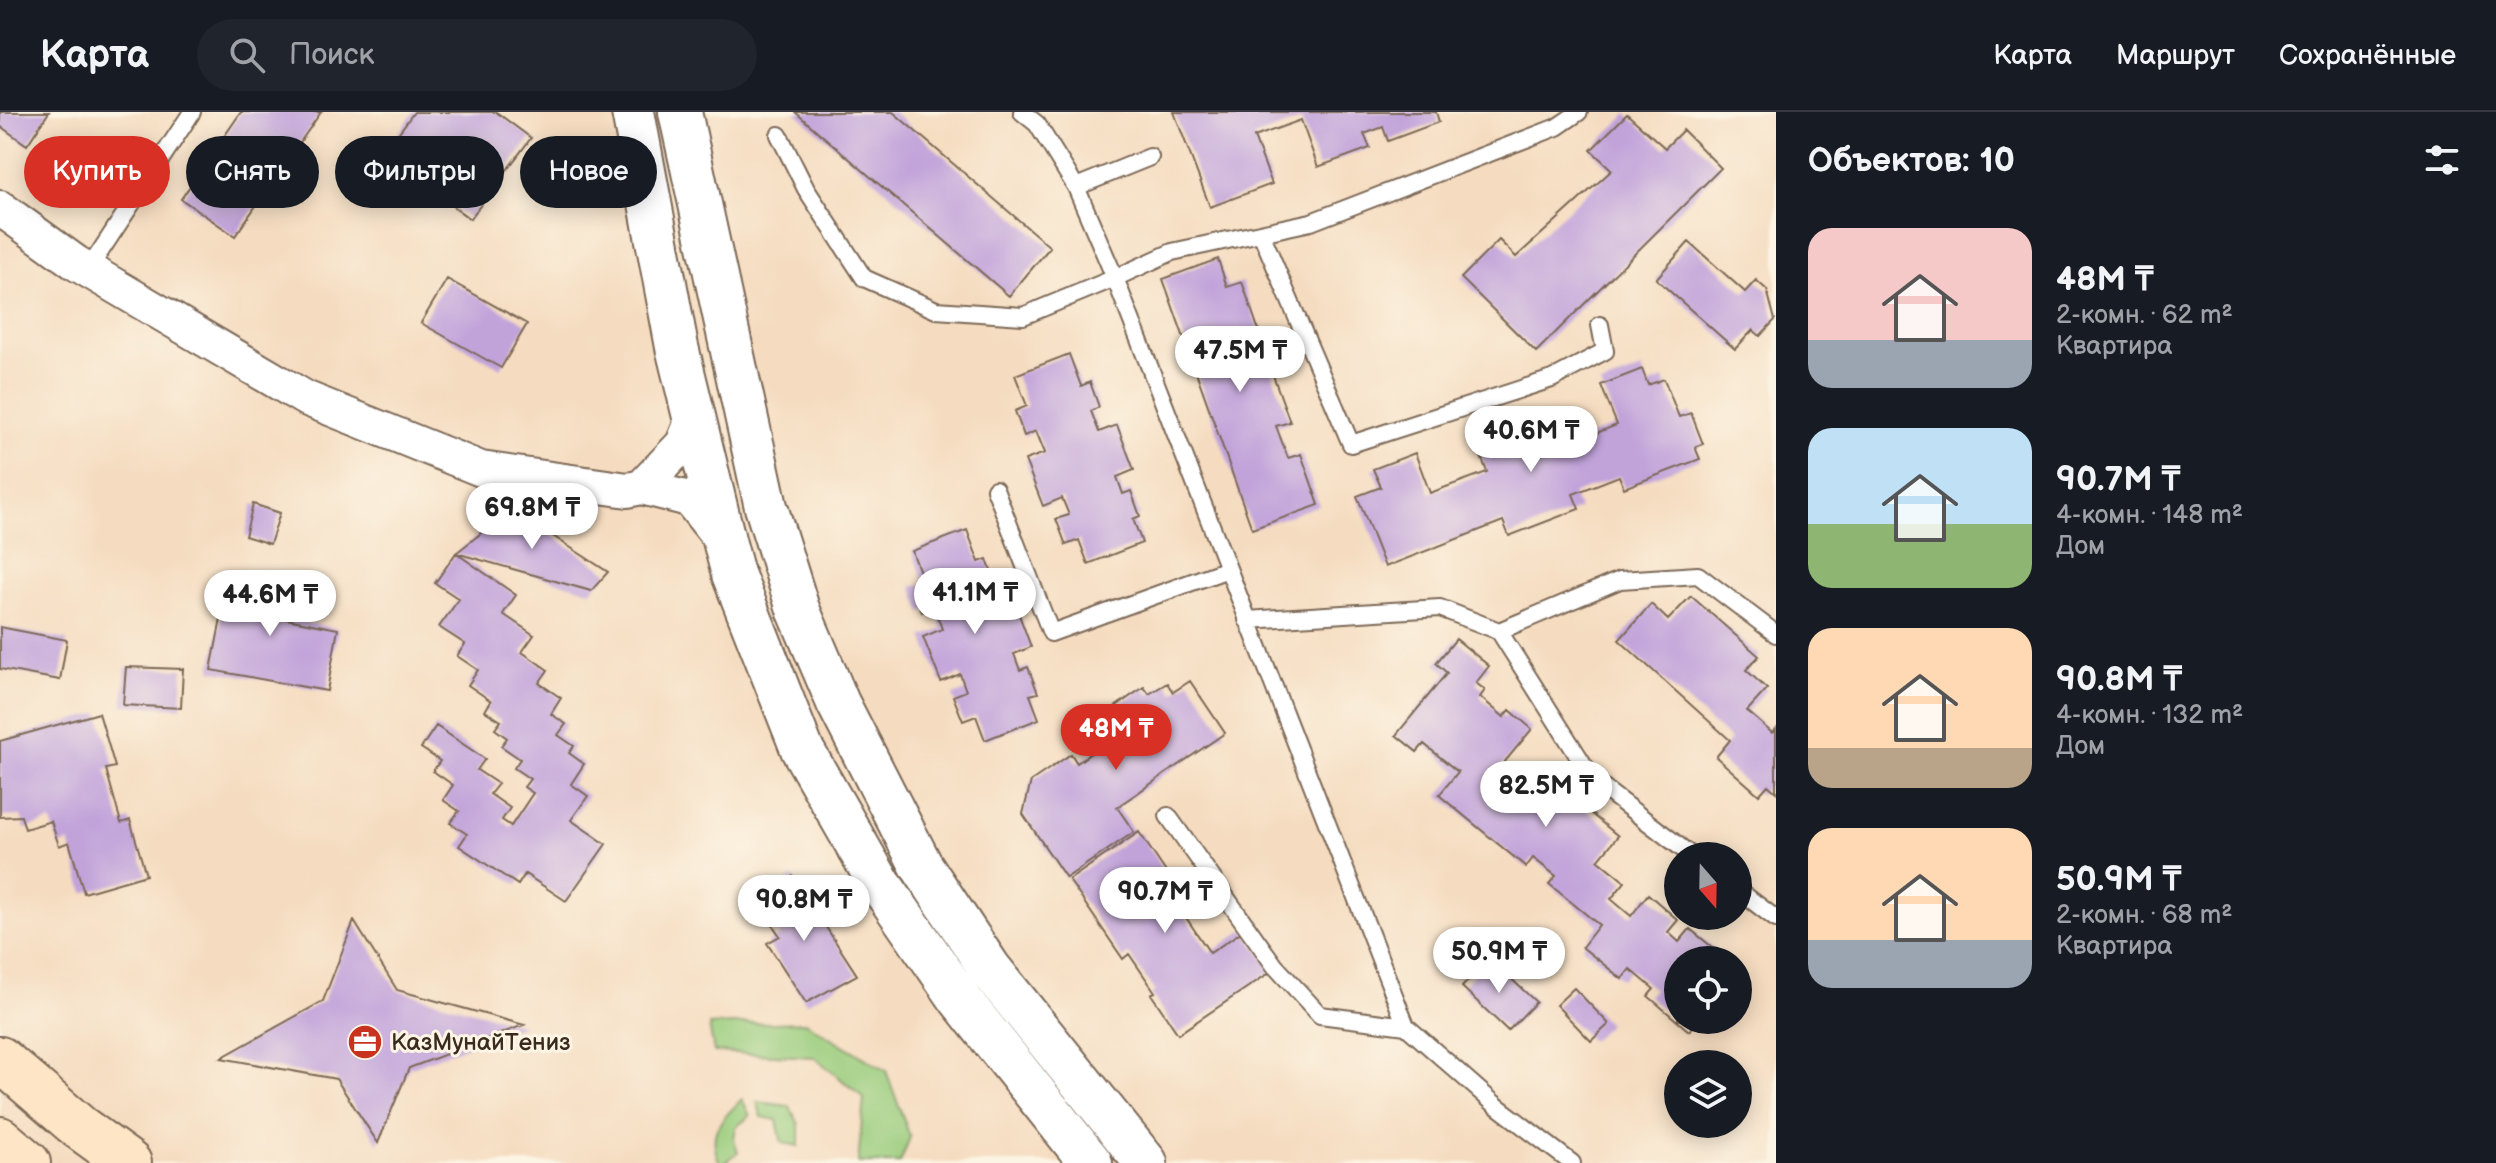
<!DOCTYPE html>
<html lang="ru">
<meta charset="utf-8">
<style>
:root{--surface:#171b24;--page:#20242c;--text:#f1f3f6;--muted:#9ea1a6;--line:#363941;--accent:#d93025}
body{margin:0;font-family:"Balsamiq Sans",sans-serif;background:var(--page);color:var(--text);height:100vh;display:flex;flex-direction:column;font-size:30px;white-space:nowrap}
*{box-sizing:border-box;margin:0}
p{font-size:26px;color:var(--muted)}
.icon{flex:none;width:44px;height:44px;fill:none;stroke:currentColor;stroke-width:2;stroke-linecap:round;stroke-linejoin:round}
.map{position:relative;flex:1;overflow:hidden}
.drawer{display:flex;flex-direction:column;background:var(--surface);width:720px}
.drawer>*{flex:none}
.hud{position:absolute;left:24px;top:24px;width:760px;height:72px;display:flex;gap:16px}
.needle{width:52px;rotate:160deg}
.controls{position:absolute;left:1664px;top:730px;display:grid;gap:16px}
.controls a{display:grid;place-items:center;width:88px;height:88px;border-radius:50%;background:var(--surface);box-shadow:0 4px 20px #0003;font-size:40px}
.price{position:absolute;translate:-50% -68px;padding:0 18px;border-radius:28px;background:#fff;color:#222;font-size:26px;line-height:52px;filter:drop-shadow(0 2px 4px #0008)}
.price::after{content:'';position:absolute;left:50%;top:48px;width:24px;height:18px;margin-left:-12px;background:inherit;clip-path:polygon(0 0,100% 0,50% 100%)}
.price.selected{background:var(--accent);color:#fff}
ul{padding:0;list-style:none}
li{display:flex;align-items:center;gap:24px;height:200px;padding:0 32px}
li span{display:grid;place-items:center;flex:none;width:224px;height:160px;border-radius:24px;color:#555}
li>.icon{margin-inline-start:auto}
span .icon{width:96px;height:96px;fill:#fffc;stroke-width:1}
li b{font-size:34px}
h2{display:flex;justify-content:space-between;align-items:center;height:96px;padding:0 32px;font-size:34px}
.tag{padding:0 28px;border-radius:36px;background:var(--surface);box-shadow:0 4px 20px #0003;font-size:28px;line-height:72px}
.tag.selected{background:var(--accent);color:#fff}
header{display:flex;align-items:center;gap:48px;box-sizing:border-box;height:112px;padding:0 40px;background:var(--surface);border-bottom:2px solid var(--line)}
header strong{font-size:38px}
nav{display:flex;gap:44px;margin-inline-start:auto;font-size:28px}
.search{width:560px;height:72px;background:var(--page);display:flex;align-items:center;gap:20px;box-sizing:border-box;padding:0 28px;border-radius:44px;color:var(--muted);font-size:30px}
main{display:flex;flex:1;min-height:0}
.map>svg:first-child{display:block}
</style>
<header>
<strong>Карта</strong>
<div class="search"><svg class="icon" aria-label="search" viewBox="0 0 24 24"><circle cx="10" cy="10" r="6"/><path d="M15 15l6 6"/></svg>Поиск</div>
<nav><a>Карта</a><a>Маршрут</a><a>Сохранённые</a></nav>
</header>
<main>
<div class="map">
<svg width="1776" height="1051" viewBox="0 0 1776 1051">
<rect width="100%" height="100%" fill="#fcf5e5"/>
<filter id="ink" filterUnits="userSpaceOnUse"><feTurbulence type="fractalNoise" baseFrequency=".0125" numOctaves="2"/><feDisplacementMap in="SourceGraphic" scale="16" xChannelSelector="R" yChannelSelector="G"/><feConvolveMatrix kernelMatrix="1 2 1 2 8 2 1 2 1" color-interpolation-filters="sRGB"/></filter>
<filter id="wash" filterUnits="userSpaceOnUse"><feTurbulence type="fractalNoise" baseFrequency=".006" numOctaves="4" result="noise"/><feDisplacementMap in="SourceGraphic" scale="32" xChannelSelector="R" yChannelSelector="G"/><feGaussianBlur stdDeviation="1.8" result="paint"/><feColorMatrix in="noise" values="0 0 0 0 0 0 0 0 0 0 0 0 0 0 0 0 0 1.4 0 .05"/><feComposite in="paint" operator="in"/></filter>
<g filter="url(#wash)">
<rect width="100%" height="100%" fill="#f5dcc0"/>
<!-- green -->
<path fill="#99cc7c" stroke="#6a7b4d" stroke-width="2" d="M805,910L886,959L910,1025L900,1051H858L864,986L814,945L714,940L709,913Z
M742,987L750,1004L736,1015L734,1027L738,1040L725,1051H720C706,1019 720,1010 742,987Z
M757,990L789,994L799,1012V1034L782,1031L777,1008L762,1005Z"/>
<g id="blocks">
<!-- building -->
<path fill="#c1a3da" d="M0,0H49L27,33L0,14Z
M241,0H321L235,124L181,87Z
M414,0H496L531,26L470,107L383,42Z
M795,0H893L1050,135L1009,184Z
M1174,0H1436L1439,10L1388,29L1383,15L1364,22L1370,36L1318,55L1301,8L1254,25L1272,72L1210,95Z
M1627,2L1665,36L1683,18L1721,56L1536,240L1461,166L1499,128L1516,145L1612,58L1591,38Z
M1689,130L1745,180L1756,168L1767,178L1775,208L1760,224L1753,218L1735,237L1656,167Z
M1218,147L1227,175L1242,170L1261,225L1247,230L1257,259L1270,255L1290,310L1276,314L1288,346L1301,342L1319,393L1252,417L1163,167Z
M447,167L527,212L501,256L421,211Z
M1069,242L1081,274L1090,270L1099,295L1091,299L1099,320L1117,313L1134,358L1117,365L1123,382L1131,379L1140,404L1133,407L1142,431L1088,452L1079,428L1066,433L1056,407L1069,403L1062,386L1043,394L1025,348L1045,341L1036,319L1024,324L1015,299L1027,294L1015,263Z
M1642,257L1648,273L1664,267L1679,305L1691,301L1703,332L1695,335L1700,347L1624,376L1619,364L1573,382L1579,397L1509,424L1503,409L1385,455L1357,384L1381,375L1373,357L1415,341L1430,381L1487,360L1475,329L1528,308L1541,343L1617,313L1601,273Z
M502,391L608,460L591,479L456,441L480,422Z
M253,392L280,401L270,432L245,424Z
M967,418L979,450L987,447L996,472L988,475L997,496L1014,489L1031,535L1014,542L1020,558L1028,555L1038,581L1030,583L1039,607L985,628L976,604L963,609L953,584L966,579L960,562L941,570L923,525L942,517L934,495L922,500L912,475L924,471L912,439Z
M456,441L516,483L503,502L534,523L522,540L548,558L539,571L561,586L551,602L566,612L558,623L574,634L569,641L584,652L571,672L588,684L571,708L606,732L566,789L525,762L518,773L459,734L467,722L450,711L459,699L443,688L453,673L433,659L440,649L421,636L436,614L485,647L477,658L498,672L490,682L510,696L502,708L511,714L533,681L524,675L530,667L514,656L520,647L501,634L507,626L495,617L501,609L485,599L491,589L468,573L478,558L457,544L465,532L439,515L459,487L435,471Z
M230,460L274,462L271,504L338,517L327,579L211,558Z
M1691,484L1759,544L1746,558L1767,577L1747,599L1772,621L1776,617V680L1768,673L1759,683L1716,645L1730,628L1619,528L1651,492L1668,508Z
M0,515L67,528L60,568L0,557Z
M1456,527L1489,554L1476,571L1485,578L1480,585L1504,605L1510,598L1532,617L1483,676L1501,691L1513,677L1534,695L1554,671L1618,724L1598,748L1625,770L1611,787L1631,804L1648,782L1678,808L1668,820L1679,830L1690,817L1717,839L1710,848H1678V908H1699L1689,919L1648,884L1654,877L1630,857L1622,867L1582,835L1599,813L1549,772L1556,764L1533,746L1526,755L1439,683L1458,660L1424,632L1417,640L1396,623L1447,561L1436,551Z
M126,555L183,557L181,596L123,593Z
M1190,569L1225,621L1117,695L1134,720L1066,766L1023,702L1031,669L1071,642L1077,651L1099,635L1088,620L1102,611L1099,606L1144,575L1149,582L1167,571L1173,580Z
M99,601L115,655L106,657L121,711L130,708L146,763L84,781L69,730L59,734L51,709L25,717L21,704L0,705V629Z
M1139,720L1192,799L1185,804L1210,841L1244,818L1272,859L1178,922L1151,882L1155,880L1129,842L1123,847L1069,768Z
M793,764L857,863L806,891L767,831L780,824L758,792Z
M354,809L397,878L524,913L409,956L378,1031L336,967L221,946L323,889Z
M1489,846L1536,890L1508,919L1462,875Z
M1574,876L1609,912L1591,929L1556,893Z"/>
</g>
</g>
<g filter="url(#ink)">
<use href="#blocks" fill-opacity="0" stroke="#7c6857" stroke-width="2"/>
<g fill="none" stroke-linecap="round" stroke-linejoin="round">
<!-- service casing -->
<g stroke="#7c6857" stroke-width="20">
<path id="service" d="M779,23L806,77L864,166L936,198L1023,204L1115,166L1076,75L1037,12L1022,0
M1076,75L1150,45
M1261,121L1351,332L1552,267L1605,239L1600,213
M88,158L192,0
M995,377L1051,521L1228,457
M1247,508L1440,496L1499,519
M1168,704L1275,854L1320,903L1406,914
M1692,744L1594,669L1499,519L1620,468L1698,463L1776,522
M1738,778L1776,807
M1572,1051L1497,994L1406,914L1115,166L1172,140L1311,110L1557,15L1579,0"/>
</g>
<!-- minor casing -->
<g stroke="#7c6857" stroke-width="38">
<path id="minor" d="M0,96L76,151L305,286L481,357L628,378L642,375L689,387L723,430
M642,375L683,332L694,305"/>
</g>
<!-- tertiary casing -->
<g stroke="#7c6857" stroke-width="46">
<path id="tertiary" d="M633,0L677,235L725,432L733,462L802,637L876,766L960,887L1091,1051
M680,0L766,395L798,497L838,591L921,753L990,857L1146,1051"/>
</g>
<!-- secondary casing -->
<g stroke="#7c6857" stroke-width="48">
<path id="secondary" d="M0,947L79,1015L129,1051
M0,1027L28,1051"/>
</g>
<!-- service -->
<use href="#service" stroke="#fff" stroke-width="16"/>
<!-- minor -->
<use href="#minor" stroke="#fff" stroke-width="34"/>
<!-- tertiary -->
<use href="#tertiary" stroke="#fff" stroke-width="42"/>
<!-- secondary -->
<use href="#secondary" stroke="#fde5c5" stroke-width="44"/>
</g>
</g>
<!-- icons -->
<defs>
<g id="office-disc" transform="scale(1.8)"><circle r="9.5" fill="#c8321e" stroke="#fcf5e5"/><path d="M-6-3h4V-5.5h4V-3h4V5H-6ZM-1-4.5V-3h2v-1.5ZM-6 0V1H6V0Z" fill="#fff"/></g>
</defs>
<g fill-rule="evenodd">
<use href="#office-disc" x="365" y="930"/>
</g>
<g text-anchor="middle" stroke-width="6" stroke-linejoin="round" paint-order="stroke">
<!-- poi labels -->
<g font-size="24" fill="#3b2a1e" stroke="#fcf5e5" text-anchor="start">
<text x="391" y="938">КазМунайТениз</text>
</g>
</g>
</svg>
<div class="controls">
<a><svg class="needle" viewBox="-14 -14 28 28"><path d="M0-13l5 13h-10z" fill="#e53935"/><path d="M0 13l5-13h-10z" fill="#9ea1a6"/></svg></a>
<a><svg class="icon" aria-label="locate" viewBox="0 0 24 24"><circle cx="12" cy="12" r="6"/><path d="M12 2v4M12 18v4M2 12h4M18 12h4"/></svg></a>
<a><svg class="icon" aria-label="layers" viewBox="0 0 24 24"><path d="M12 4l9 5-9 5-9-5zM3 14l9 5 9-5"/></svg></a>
</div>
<b class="price" style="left:1240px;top:282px">47.5M ₸</b>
<b class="price" style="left:1531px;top:362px">40.6M ₸</b>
<b class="price" style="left:532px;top:439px">69.8M ₸</b>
<b class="price" style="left:975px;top:524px">41.1M ₸</b>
<b class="price" style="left:270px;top:526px">44.6M ₸</b>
<b class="price selected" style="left:1116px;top:660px">48M ₸</b>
<b class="price" style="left:1546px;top:717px">82.5M ₸</b>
<b class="price" style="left:1165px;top:823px">90.7M ₸</b>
<b class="price" style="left:804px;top:831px">90.8M ₸</b>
<b class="price" style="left:1499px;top:883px">50.9M ₸</b>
<div class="hud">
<a class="tag selected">Купить</a>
<a class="tag">Снять</a>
<a class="tag">Фильтры</a>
<a class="tag">Новое</a>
</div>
</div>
<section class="drawer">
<h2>Объектов: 10<svg class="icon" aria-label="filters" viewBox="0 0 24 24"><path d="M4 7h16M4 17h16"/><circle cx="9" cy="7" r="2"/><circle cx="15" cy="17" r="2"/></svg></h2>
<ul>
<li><span style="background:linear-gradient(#f6c9c9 70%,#9aa5b1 0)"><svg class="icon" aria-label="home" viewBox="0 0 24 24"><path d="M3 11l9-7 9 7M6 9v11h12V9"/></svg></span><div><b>48M ₸</b><p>2-комн. · 62 m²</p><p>Квартира</p></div></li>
<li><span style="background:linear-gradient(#bfe0f5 60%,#8fb573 0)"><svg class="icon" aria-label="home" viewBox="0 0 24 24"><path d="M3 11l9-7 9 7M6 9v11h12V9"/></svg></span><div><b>90.7M ₸</b><p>4-комн. · 148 m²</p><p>Дом</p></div></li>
<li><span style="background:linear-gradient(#ffd9b3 75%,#b9a48a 0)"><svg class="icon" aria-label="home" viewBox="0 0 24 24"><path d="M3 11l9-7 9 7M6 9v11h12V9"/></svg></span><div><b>90.8M ₸</b><p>4-комн. · 132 m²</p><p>Дом</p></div></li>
<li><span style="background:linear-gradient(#ffd9b3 70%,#9aa5b1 0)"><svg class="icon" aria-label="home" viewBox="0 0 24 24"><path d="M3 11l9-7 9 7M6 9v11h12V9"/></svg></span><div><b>50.9M ₸</b><p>2-комн. · 68 m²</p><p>Квартира</p></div></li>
</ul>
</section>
</main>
